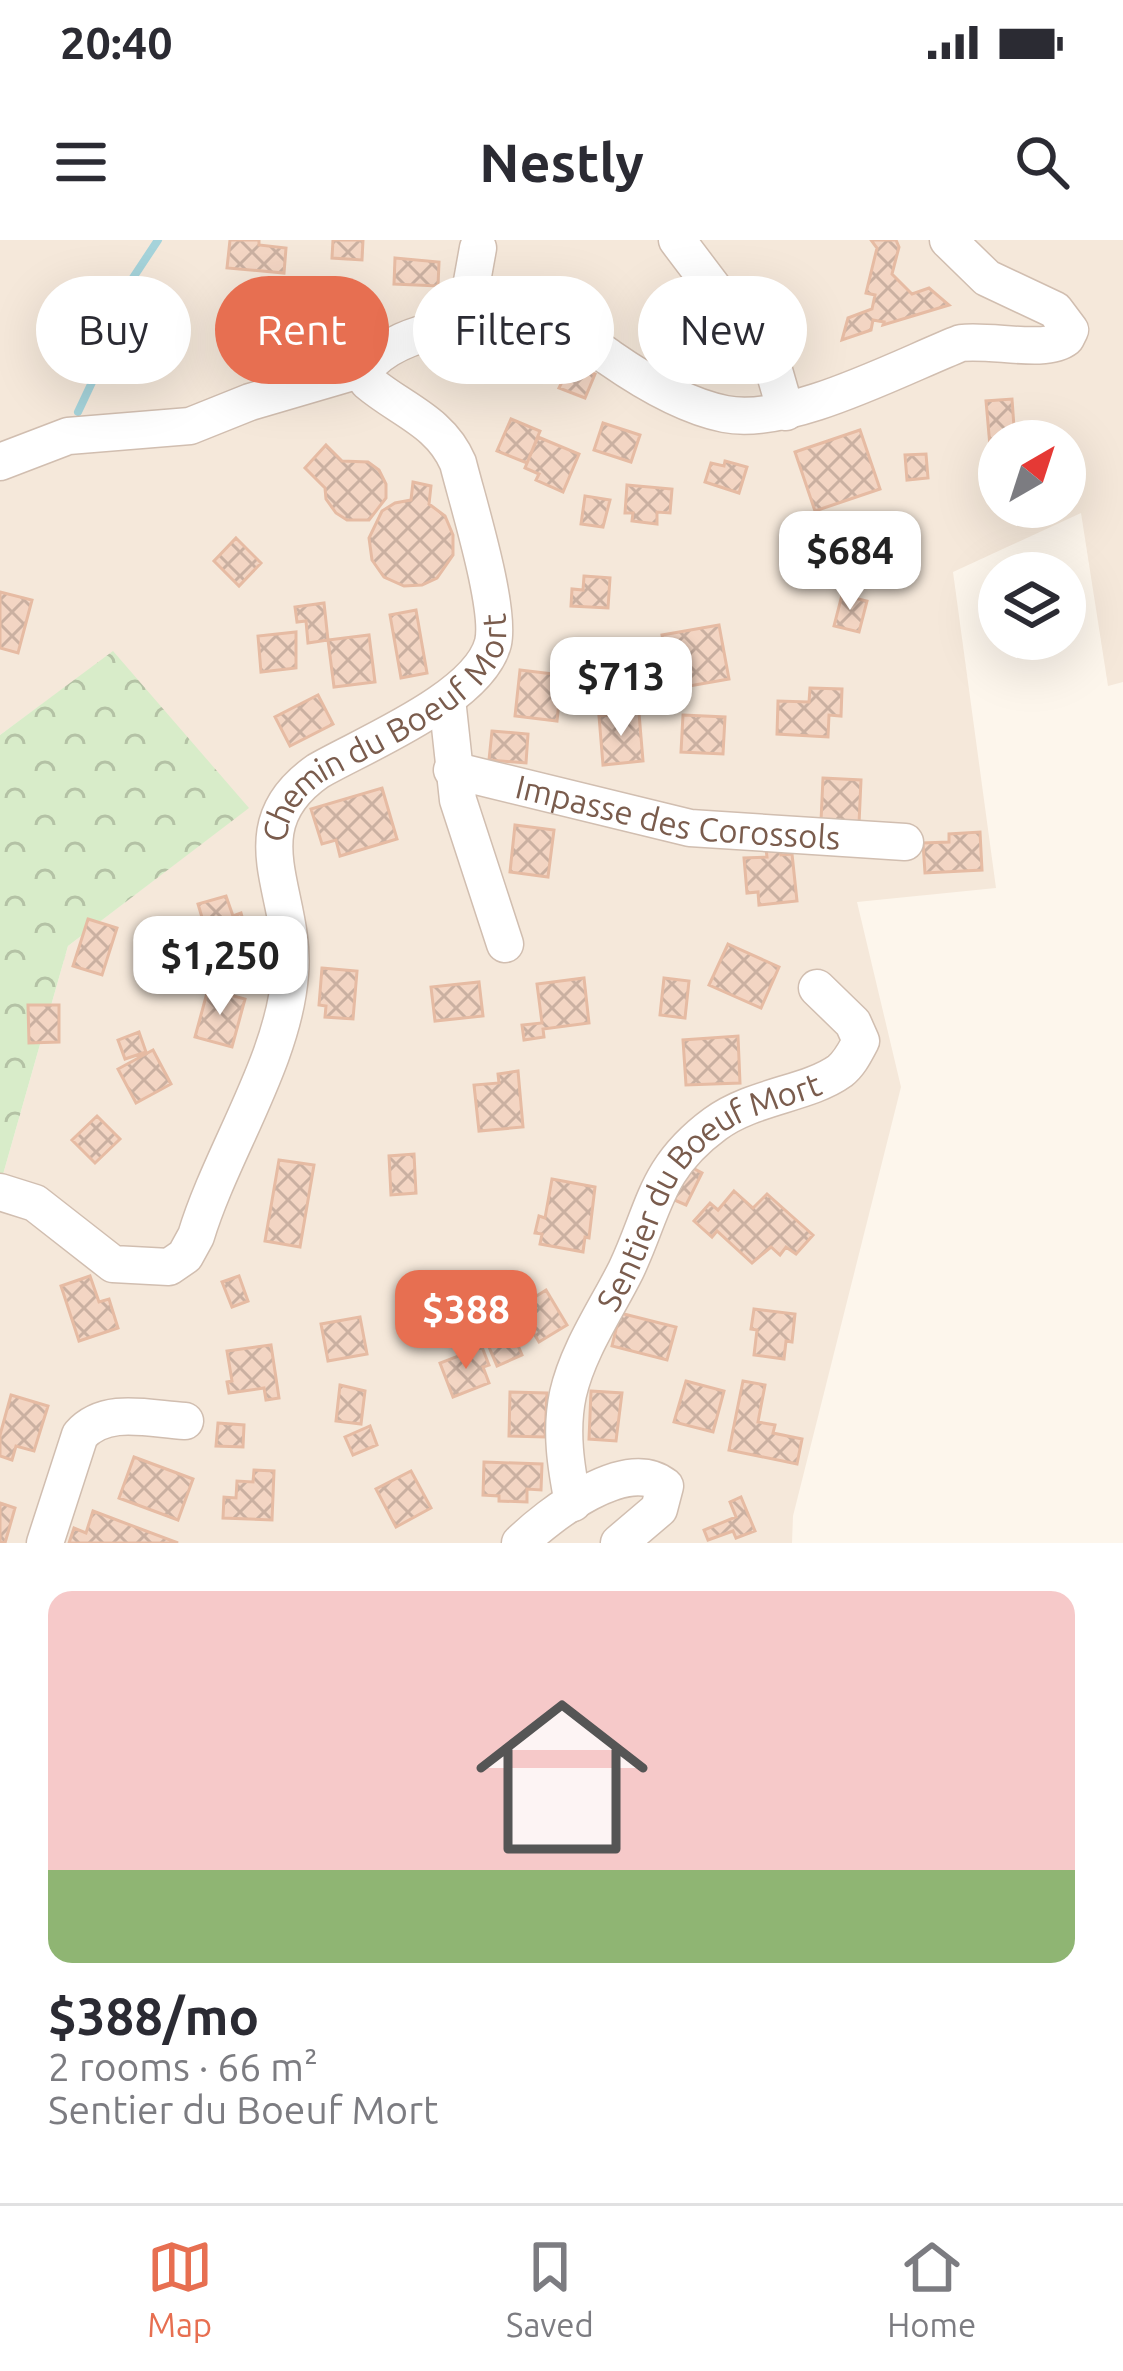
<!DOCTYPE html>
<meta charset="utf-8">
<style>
:root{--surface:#fff;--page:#f2f2f3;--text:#2b2b33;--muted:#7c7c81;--line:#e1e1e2;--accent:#e76f51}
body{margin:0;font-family:Ubuntu,sans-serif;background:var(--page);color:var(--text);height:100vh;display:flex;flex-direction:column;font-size:45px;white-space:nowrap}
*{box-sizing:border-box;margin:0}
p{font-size:39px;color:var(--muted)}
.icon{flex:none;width:66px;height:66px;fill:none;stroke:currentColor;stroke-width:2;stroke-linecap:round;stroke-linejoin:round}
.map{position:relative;height:1303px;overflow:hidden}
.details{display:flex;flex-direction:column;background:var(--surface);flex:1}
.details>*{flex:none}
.top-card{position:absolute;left:36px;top:36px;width:1053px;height:108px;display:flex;gap:24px}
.needle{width:78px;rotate:39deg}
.tools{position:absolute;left:978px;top:180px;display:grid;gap:24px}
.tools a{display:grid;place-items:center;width:108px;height:108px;border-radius:50%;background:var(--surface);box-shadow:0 12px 48px #0002;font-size:60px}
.price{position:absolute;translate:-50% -102px;padding:0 27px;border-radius:24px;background:#fff;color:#222;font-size:39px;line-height:78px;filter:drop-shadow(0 3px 6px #0008)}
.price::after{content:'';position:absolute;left:50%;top:72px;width:36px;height:27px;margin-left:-18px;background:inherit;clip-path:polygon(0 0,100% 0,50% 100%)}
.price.current{background:var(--accent);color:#fff}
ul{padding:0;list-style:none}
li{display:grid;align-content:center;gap:24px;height:636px;padding:0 48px}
li span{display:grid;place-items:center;height:372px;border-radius:24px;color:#555}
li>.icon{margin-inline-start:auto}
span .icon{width:216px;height:216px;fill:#fffc;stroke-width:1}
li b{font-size:51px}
.tag{padding:0 42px;border-radius:54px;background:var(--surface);box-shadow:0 12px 48px #0002;font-size:42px;line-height:108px}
.tag.current{background:var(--accent);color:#fff}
.status{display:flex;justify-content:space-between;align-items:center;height:84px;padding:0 60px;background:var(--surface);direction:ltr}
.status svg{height:33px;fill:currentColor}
header{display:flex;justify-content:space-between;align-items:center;height:156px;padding:0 48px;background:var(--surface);font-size:54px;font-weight:600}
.dock{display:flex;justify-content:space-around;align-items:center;height:168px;border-top:3px solid var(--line);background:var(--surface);font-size:33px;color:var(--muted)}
.dock a{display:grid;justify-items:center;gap:6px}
.dock .current{color:var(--accent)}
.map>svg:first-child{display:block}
</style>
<div class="status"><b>20:40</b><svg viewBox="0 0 49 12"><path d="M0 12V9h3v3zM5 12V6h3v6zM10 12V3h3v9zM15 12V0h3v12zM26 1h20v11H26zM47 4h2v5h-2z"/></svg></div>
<header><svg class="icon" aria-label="menu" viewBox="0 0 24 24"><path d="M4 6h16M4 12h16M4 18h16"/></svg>Nestly<svg class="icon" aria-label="search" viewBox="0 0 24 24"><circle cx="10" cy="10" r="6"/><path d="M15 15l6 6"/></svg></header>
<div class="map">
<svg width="1123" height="1303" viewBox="0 0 1123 1303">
<defs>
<pattern id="forest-crowns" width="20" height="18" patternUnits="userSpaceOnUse" patternTransform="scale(3)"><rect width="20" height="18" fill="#d8ecc9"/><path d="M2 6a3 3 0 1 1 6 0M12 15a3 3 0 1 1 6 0" fill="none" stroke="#b4c2a5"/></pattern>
<pattern id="building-cross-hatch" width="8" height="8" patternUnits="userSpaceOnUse" patternTransform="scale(3)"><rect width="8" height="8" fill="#f3d5c3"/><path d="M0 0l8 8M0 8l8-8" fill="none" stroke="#cab0a1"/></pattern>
</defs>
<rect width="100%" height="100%" fill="#fdf6ec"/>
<!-- residential -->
<path fill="#f5e8da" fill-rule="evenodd" d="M0,0H1123V442L1108,446L1081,273L953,332L996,648L857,662L901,847L793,1276L792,1303H0V945L68,706L248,568L113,412L0,495ZM999,201H1065V267H999Z"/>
<!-- forest -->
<path fill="url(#forest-crowns)" d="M113,411L249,568L68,706L0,945V495Z"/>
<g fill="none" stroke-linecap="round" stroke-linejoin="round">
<!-- stream -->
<path stroke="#a5d3da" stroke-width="8" d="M78,172L102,121L115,65L158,0"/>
</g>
<!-- building -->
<path fill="url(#building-cross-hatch)" stroke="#e6bba3" stroke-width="3" d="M230,0H259V5L286,8L284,33L227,28Z
M333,0H363L362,20L332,18Z
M871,0H896L899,7L892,34L912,54L929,48L949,65L883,85L884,82L873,80L871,90L842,100L848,78L872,69L875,55L866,53L877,8Z
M395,18L439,22L438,46L394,44Z
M570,124L595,134L585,158L559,148L563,140L554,137L557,130L566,134Z
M1012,159L1015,201H999V205L990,206L986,161Z
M511,179L540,191L527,223L497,211Z
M603,183L640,195L631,222L594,210Z
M860,190L880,249L815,271L795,212Z
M538,197L579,214L563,252L536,240L539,234L525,228Z
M326,205L342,221L368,222L379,230L386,244V258L369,280H347L336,273L326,259L325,248L305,228Z
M926,214L928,238L907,240L905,215Z
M725,221L747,227L739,253L705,242L711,223L724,226Z
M413,242L431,246L429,264L445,276L453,295V315L437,338L422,345L404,346L384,337L372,320L369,298L382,271L395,263L411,260Z
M627,245L672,249L670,273L657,272V284L632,281L633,273H625Z
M585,256L610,260L603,287L581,284Z
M236,298L261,323L239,346L214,321Z
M584,336L610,338L608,368L571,366L572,349L583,350Z
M0,352L32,360L18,413L0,408Z
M842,355L867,361L859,392L834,386Z
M324,363L328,400L308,403L306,381L297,382L295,367Z
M416,370L427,433L401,438L390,375Z
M719,385L729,439L672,449L662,395Z
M296,392V428L261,432L258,396Z
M369,395L375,442L334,447L328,400Z
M520,430L562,435L557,481L515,476Z
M810,448L842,449L841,476L829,475L828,497L777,494L778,461L809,462Z
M318,455L333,484L290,506L275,477Z
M639,473L643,521L603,525L599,476Z
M683,475L725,477L723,514L681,512Z
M492,491L528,494L526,523L489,520Z
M823,538L861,540L859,584L821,581Z
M382,548L397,599L340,616L336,600L322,604L311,569Z
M515,585L554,590L548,637L510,632Z
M980,592L982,630L925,633L923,603L949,602V594Z
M780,608L781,615L792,614L797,661L759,665L758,652L747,653L744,618L767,617L766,609Z
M226,656L233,676L241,673L246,691L234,694L237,703L212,711L198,664Z
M88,679L117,688L102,735L73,726Z
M728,704L779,727L761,768L709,745Z
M322,728L357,731L353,779L325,777L326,766L319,765Z
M584,738L589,783L543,789L544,797L524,800L522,785L542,783L537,744Z
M664,738L689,741L685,778L660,775Z
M479,742L483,776L435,781L431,747Z
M208,749L245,759L232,807L195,797Z
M28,765H59V802L29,803Z
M139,792L146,812L125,819L118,800Z
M738,796L740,843L686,845L683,800Z
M153,810L171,844L136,863L118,829Z
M518,831L523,887L479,891L474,845L499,843L498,834Z
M97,876L120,899L95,923L72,900Z
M414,914L416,953L391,955L389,916Z
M279,920L314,925L300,1007L265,1001Z
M689,926L702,933L686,965L672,959Z
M552,939L595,947L589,998L585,997L583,1012L540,1004L542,994L535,993L539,976L545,978Z
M734,951L753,968L767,954L813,995L796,1014L786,1007L780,1015L771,1007L752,1023L717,991L712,997L694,981L710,963L718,970Z
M90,1036L99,1062L109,1059L118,1088L79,1101L61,1046Z
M239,1036L248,1061L232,1067L222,1042Z
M546,1050L567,1085L539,1102L528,1084L522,1088L511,1072Z
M754,1069L795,1074L792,1102L786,1101L784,1119L754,1115L757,1090L751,1089Z
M620,1073L676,1087L667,1120L612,1106Z
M360,1077L367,1114L328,1121L321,1084Z
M514,1096L522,1115L497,1126L489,1107Z
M271,1105L279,1158L266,1160L264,1148L229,1153L227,1142L232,1141L227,1111Z
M482,1107L489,1125L483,1127L489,1143L453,1157L440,1123Z
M686,1141L724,1151L713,1192L674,1182Z
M743,1141L765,1145L758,1182L775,1185L773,1193L802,1199L797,1224L729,1210Z
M340,1145L365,1151L361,1184L336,1181Z
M591,1151L622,1153L616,1201L589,1199Z
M510,1152L547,1153L545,1197L509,1196Z
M11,1155L48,1166L34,1211L16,1206L12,1220L0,1216V1195Z
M218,1183L244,1185L243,1207L216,1206Z
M370,1186L377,1205L353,1215L345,1197Z
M134,1217L193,1239L178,1280L119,1258Z
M484,1222L542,1224L541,1250L527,1249V1262L499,1261V1256L483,1255Z
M254,1230L274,1231L272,1280L223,1278L224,1257L236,1258L237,1241L253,1242Z
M411,1231L431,1268L396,1287L376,1249Z
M741,1257L755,1291L736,1298L733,1291L708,1300L704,1290L736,1277L730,1262Z
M0,1263L15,1268L5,1303L0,1302Z
M93,1271L178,1303H69L74,1288L86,1293Z"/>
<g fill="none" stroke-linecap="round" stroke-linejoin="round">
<!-- minor casing -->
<g stroke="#d1beb0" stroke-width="39">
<g id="minor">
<path d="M677,0L773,127L786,172"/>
<path d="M440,89L469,58L478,8"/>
<path d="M0,222L68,196L190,186L250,162L366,128C385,104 417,94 446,88C479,80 513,72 546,81C570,87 590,104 610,118C643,141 685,166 725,174C788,187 900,127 961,103C992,99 1046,114 1066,98L1070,90L1055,70L987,38L948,0"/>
<path d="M447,459L458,560L505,704"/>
<path id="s1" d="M452,530L690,588L905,602"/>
<path id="s2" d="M0,952L35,963L113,1024L169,1027L185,1016L196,996C221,913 284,820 290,734C297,654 235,589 318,531C365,504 479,458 493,403C501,368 468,263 458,223C440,181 401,170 368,142L366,128"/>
<path id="s3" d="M573,1263C566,1227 560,1191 568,1154C578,1110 606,1070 626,1030C655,969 654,929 715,884C753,856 808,854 840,831C850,823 855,812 861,801L853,783L817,748"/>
<path d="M45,1303L80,1195C106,1166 149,1179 185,1181"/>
<path d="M520,1303C549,1275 626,1215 665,1246L659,1269L619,1303"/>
</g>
</g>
<!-- minor -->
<use href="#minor" stroke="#fff" stroke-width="36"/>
</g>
<g text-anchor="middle" stroke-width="10" stroke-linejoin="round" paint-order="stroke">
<!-- street labels -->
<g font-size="33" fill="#7a5c4d" stroke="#fffaf3">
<text dy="12" stroke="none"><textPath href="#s2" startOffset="816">Chemin du Boeuf Mort</textPath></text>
<text dy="12" stroke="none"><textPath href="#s1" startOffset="231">Impasse des Corossols</textPath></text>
<text dy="12" stroke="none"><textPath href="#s3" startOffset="369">Sentier du Boeuf Mort</textPath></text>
</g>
</g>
</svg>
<div class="tools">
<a><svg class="needle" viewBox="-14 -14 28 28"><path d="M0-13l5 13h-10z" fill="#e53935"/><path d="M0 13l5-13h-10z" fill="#7c7c81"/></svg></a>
<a><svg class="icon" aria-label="layers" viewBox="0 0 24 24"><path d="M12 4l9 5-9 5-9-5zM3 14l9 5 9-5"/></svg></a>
</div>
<b class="price" style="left:850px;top:373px">$684</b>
<b class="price" style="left:621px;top:499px">$713</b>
<b class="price" style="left:220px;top:778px">$1,250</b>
<b class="price current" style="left:466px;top:1132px">$388</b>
<div class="top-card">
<a class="tag">Buy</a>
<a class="tag current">Rent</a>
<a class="tag">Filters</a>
<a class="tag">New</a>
</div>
</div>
<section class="details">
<ul>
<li><span style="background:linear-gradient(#f6c9c9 75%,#8fb573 0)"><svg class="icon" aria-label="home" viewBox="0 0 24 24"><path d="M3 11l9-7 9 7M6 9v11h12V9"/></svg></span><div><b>$388/mo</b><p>2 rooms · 66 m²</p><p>Sentier du Boeuf Mort</p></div></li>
</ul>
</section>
<nav class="dock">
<a class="current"><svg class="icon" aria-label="map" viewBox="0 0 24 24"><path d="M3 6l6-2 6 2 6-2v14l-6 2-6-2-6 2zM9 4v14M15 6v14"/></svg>Map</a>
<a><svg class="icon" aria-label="saved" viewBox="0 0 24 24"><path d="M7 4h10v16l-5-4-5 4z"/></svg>Saved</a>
<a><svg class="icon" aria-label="home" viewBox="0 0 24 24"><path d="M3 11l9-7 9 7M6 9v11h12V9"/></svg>Home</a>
</nav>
